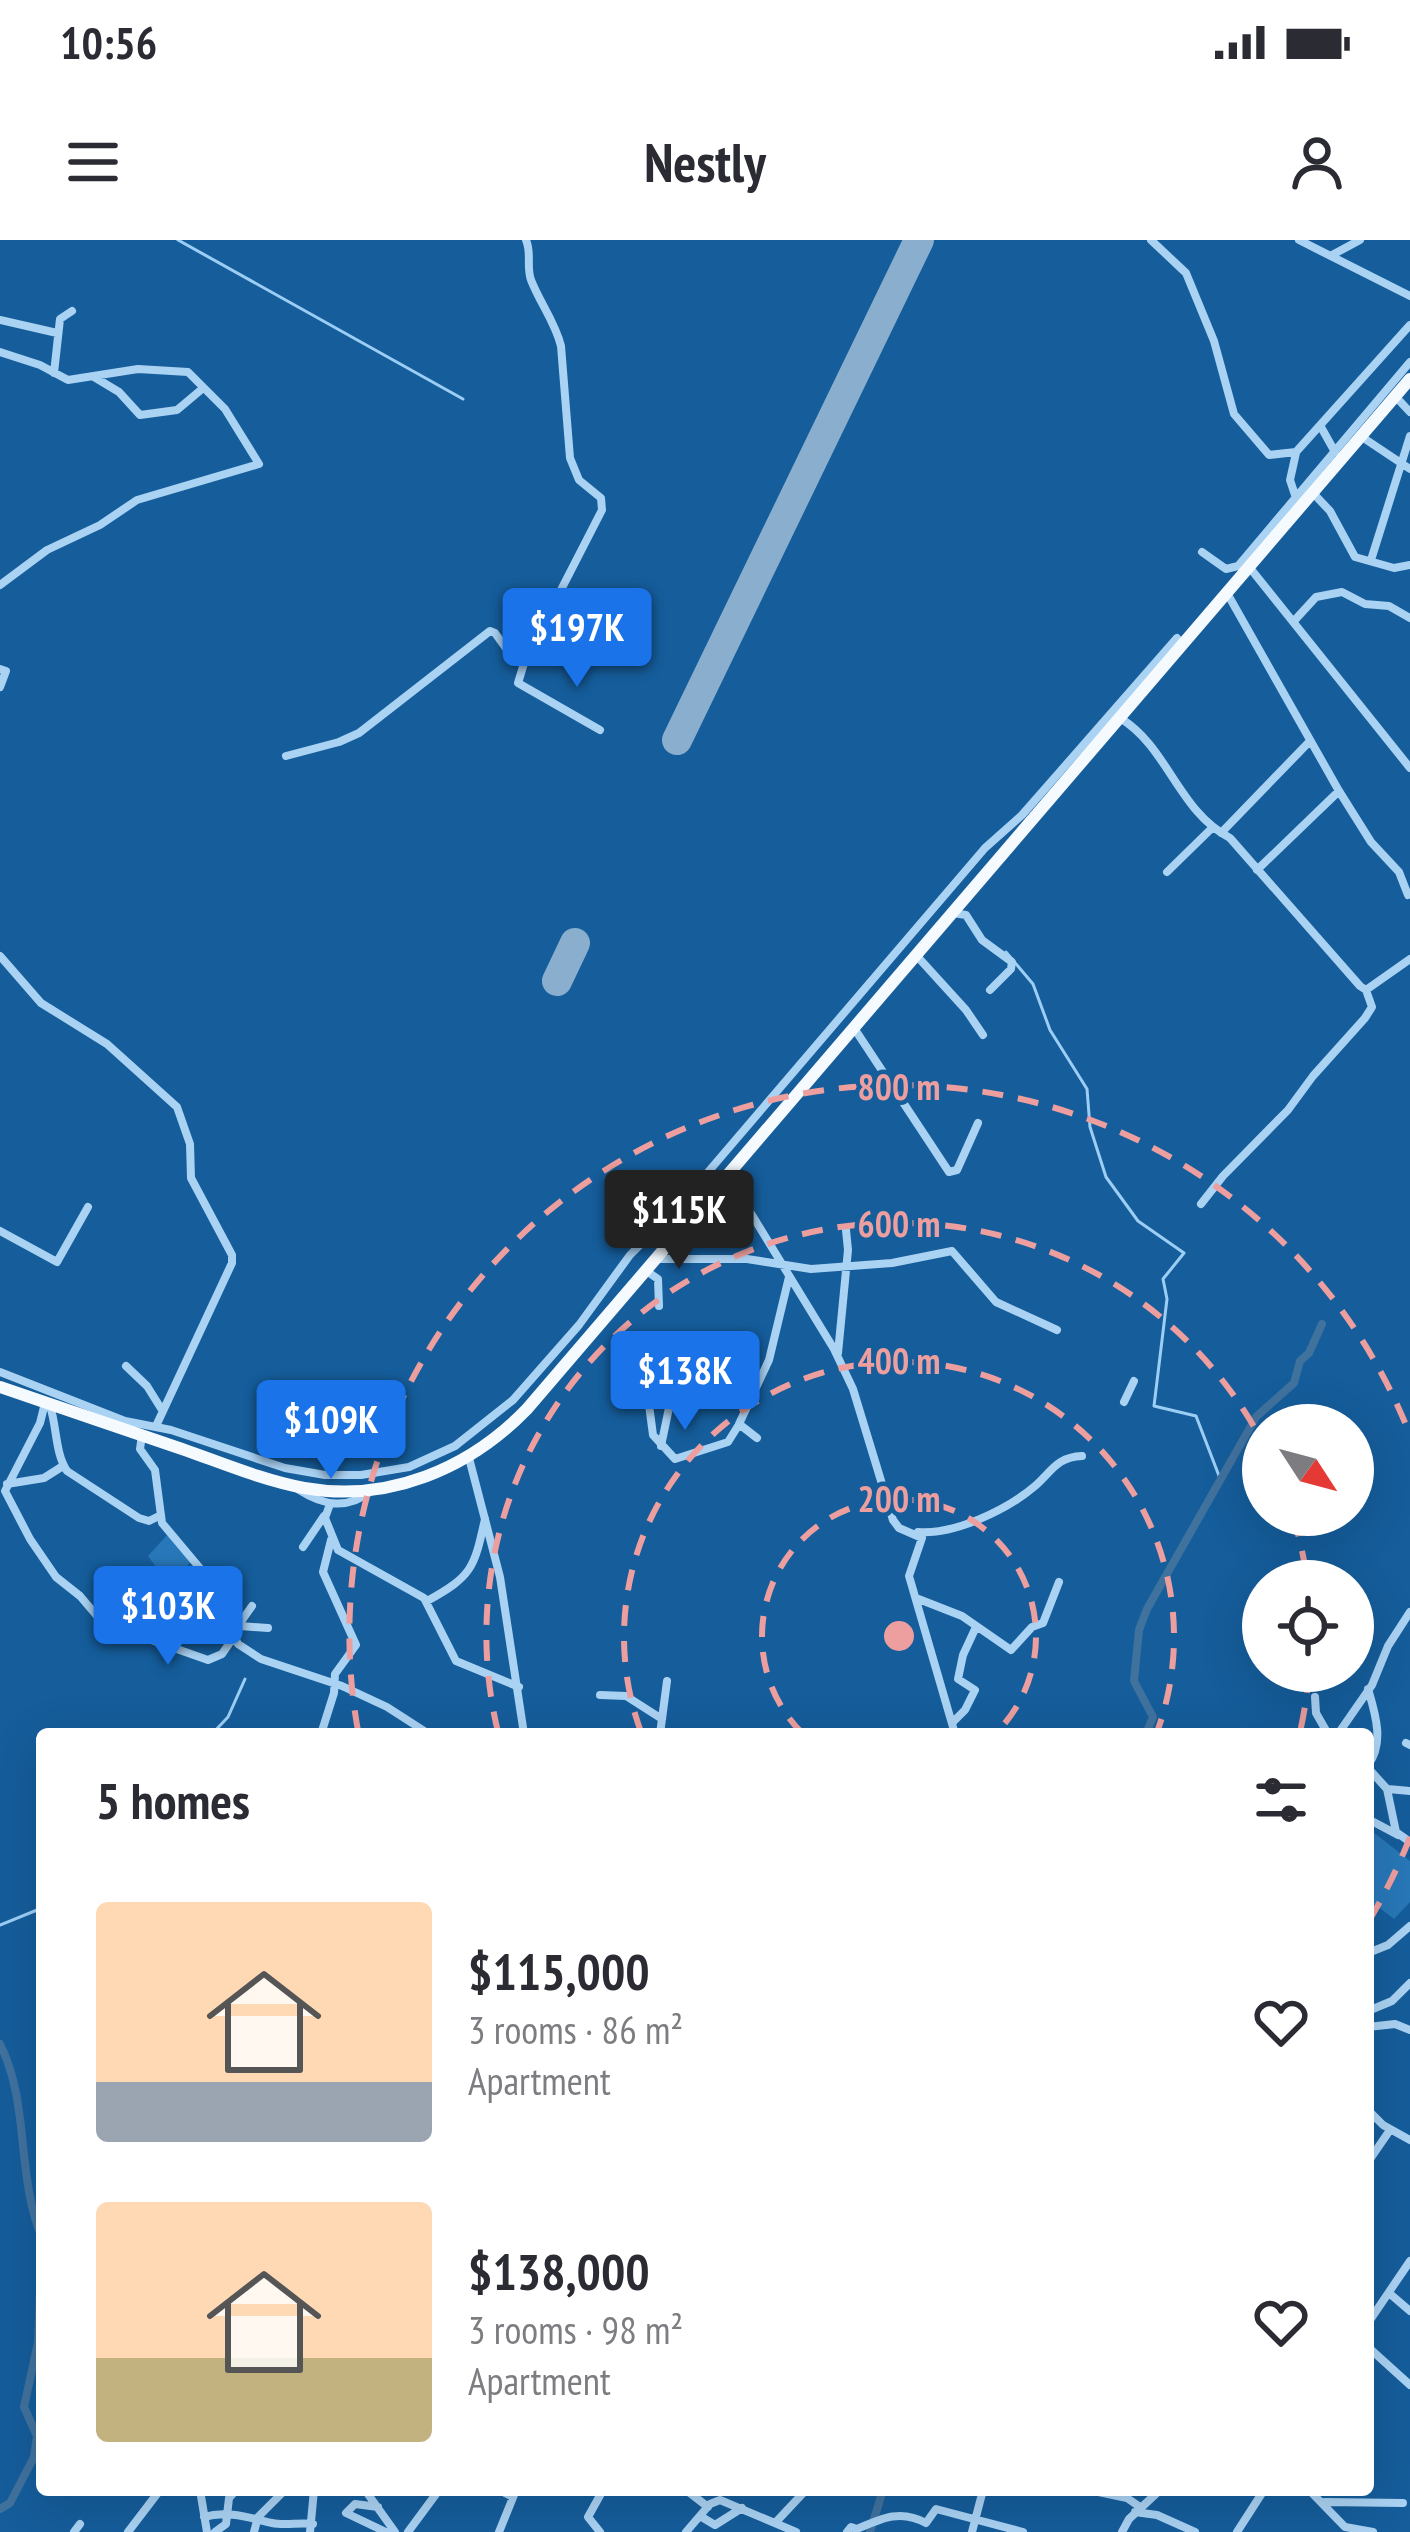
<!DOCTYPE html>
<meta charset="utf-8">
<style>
:root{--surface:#fff;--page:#f2f2f3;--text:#2b2b33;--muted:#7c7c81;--accent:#1a73e8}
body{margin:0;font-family:"PT Sans Narrow",sans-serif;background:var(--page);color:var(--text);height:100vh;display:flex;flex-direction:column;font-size:45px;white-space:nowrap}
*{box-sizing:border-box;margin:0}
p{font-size:39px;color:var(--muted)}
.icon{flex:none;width:66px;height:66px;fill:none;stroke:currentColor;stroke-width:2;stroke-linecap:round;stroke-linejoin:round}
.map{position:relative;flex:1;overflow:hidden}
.details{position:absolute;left:36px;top:1488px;width:1338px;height:768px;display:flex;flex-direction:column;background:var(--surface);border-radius:12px;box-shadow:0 12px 48px #0002}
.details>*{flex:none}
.needle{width:78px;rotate:126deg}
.controls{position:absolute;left:1242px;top:1164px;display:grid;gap:24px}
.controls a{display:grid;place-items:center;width:132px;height:132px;border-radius:50%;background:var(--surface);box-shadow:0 12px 48px #0002;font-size:60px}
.price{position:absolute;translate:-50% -102px;padding:0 27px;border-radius:12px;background:var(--accent);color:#fff;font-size:39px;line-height:78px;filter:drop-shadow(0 3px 6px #0008)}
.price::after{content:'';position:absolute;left:50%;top:72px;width:36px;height:27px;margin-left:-18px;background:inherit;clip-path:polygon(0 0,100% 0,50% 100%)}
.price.current{background:#222;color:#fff}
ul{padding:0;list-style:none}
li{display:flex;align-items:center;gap:36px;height:300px;padding:0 60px}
li span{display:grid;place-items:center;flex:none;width:336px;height:240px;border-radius:12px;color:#555}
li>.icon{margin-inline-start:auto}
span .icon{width:144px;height:144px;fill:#fffc;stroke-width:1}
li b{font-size:51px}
h2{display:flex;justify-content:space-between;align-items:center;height:144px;padding:0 60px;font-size:51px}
.status{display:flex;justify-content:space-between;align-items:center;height:84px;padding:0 60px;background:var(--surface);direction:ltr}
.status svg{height:33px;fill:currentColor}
header{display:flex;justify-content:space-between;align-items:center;height:156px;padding:0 60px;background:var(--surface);font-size:54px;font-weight:700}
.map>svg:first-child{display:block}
</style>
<div class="status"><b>10:56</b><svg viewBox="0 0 49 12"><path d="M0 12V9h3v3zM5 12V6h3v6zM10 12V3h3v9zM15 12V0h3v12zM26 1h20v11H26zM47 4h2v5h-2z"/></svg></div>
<header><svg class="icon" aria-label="menu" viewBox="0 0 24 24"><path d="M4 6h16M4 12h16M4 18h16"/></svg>Nestly<svg class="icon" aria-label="person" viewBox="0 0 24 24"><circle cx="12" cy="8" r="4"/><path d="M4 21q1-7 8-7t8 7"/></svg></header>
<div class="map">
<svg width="1410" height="2292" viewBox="0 0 1410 2292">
<rect width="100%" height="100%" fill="#155d9b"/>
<!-- green -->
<path fill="#2877b8" d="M168,1294L191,1321L183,1332L162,1335L148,1316Z
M1368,1588L1410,1621V1662L1394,1679L1368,1659Z"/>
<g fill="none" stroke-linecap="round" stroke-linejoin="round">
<!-- stream -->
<path stroke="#9ccef5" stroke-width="3" d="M178,0L463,159
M1006,712L1033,744L1050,790L1087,849L1090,887L1106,937L1138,981L1184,1013L1163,1039L1167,1059L1154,1166L1196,1176L1221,1241
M212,1494L228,1477L245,1439
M0,1685L42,1668"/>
<!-- river -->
<path stroke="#40729e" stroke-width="8" d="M1146,1494L1153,1477L1134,1441L1139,1390L1147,1369L1256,1177L1294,1143L1300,1121L1309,1113L1322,1084
M0,1804C30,1864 16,1936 42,1998
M0,2269L10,2263L34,2217L37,2196L24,2167L38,2102L42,2006
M870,2292L883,2250"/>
<!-- runway -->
<path stroke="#8aaecd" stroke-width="30" d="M677,500L919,0
M557,741L575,703"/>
<!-- minor -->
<path stroke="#aad2f3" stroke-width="8" d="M1151,0L1186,33L1214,101L1234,174L1269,215L1296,212L1410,85
M1299,0L1410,56
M1332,15L1360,0
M0,80L57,93
M0,112L40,125L68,140L138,129L188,132L225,169L259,224L137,260L100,285L47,310L0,345
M54,133L60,79L72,71
M94,137L119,152L140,175L177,170L202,149
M1395,156L1410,172
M1321,187L1335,212
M1362,197L1410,229
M1313,253L1330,271L1355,317L1394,328L1410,325
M1296,258L1290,240L1296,213
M1202,312L1226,329L1238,326L1410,122
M1371,320L1410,196
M1250,328L1410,528
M1227,353L1339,551L1371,602L1399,632L1408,655
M1294,381L1316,357L1342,352L1365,364L1389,366L1410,378
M525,420L518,443L600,490
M0,429L6,431L0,447
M1120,478C1168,507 1178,571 1230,598L1360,746L1366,750L1410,719
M286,516L339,502L359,493L490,391L495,393L513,418L525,420L602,270L601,258L579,240L570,218L561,106C555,82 540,63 531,40C526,26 532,14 526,0
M1221,593L1310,501
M1257,630L1339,551
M1167,632L1211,589
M953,673L966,675L982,700L1012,722L1011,729L990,750
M916,715L966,770L983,795
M0,716L41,763L107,804L177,867L190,904L191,938L232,1015V1023L156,1186
M854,788L949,932L957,930L978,883
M724,940L752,975L834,1109L853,1149L893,1280L899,1288L922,1298L909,1336L955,1494
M1201,964L1223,936L1288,870L1313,836L1365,778L1372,767L1366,750
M0,991L57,1022L88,967
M655,1019H747L811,1029L892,1023L952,1011L996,1062L1057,1090
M645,1030L658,1039L659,1066
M838,1113L848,1010L846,990
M126,1126L147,1146L162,1170
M0,1132L125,1181L171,1190L285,1228L325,1235H361L409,1227L455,1206L513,1160L579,1085L630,1015L679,966L985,608L1022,575L1177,398
M1124,1162L1134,1141
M45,1163L40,1183L5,1251L30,1299L56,1337L80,1356L103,1383L208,1420L222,1414L233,1398
M649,1165L653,1195L675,1219L728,1202L738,1186
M50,1166C57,1187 55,1213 67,1231L139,1278L149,1281L159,1276
M142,1195L140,1209L155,1230L162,1283L204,1333L238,1404L261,1419L342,1446L387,1467L429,1494
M757,1198L739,1184L769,1120L789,1037
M661,1206L678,1125
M469,1218L500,1337L524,1494
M7,1244L44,1238L63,1226
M299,1250C324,1266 348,1270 373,1250
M330,1264L325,1278L338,1310L424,1358L456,1421L519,1447
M918,1292C954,1295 1007,1270 1035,1246C1052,1231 1057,1217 1082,1216
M303,1307L324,1276
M916,1358L962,1376L1011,1410L1032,1387L1043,1383L1059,1342
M427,1361C472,1336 474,1329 485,1279
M240,1386L268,1388
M233,1393L252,1366
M600,1455L626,1456L662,1479
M1315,1457L1316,1473L1328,1494
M952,1483L965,1470L975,1450L958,1439L963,1415L976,1387
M321,1494L334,1453L335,1434L356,1405L323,1332L331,1300
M660,1494L667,1441
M1338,1494L1372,1445L1388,1406L1410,1372
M1406,1503L1410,1505
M1368,1525C1385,1503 1375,1473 1368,1449
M1368,1528L1387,1549L1396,1592L1410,1602
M1388,1549L1410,1551
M1368,1579L1398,1595
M1368,1713L1388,1705L1410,1686
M1368,1771L1392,1761L1410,1743
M1368,1787L1395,1784L1410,1790
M1368,1870L1383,1885L1410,1900
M1368,1922L1390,1890
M1389,2053L1410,2071
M1368,2083L1410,2021
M1368,2107L1410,2145
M200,2250L207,2292
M365,2250L395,2292
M499,2250L513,2257
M686,2250L708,2267
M1089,2250L1127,2258L1140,2267
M1309,2250L1345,2287L1373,2292
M1325,2262L1403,2263
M378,2267L355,2264L346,2273L386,2292
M1135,2272L1157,2275L1195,2292
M700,2276L715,2285L742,2268
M204,2277C227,2270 250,2278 272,2283C285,2286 300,2282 313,2284
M776,2282L806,2250
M74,2292L80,2284
M128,2292L160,2250
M215,2292L226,2284L229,2258L236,2250
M254,2292L258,2277L285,2250
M310,2292L314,2250
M408,2292L439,2250
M499,2292L516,2250
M600,2292L588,2277L603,2250
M686,2292L710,2264L720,2260L796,2292
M847,2292L851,2287L857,2289C882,2278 901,2269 926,2283L936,2269L1023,2292
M972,2292L983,2250
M1122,2292L1129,2279L1160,2250
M1237,2292L1264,2250"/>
<!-- major -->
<path stroke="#f5faff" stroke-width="12" d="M0,1147C61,1168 121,1188 182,1209C222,1223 262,1240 304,1248C388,1263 469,1229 527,1169L1410,139"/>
</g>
<!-- distance rings -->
<g fill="none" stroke="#ed9e9e" stroke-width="6" stroke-dasharray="21 15">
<path d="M803 1494A137 137 0 1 1 995 1494"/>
<path d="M641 1492A275 275 0 1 1 1157 1492"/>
<path d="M1309 1432A412 412 0 0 1 1300 1492M498 1492A412 412 0 0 1 1263 1203M1293 1276A412 412 0 0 1 1307 1339"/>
<path d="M1410 1597A549 549 0 0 1 1370 1679M358 1491A549 549 0 0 1 1410 1195"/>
</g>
<circle cx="899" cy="1396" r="18" fill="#ed9e9e" stroke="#155d9b" stroke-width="6"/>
<g font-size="36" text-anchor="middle" font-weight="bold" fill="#ed9e9e" stroke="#155d9b" stroke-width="9" stroke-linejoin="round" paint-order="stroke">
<text x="899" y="860">800 m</text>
<text x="899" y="997">600 m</text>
<text x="899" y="1134">400 m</text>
<text x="899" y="1272">200 m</text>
</g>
</svg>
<div class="controls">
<a><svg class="needle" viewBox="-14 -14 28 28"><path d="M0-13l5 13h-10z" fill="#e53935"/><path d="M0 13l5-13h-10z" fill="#7c7c81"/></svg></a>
<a><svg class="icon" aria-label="locate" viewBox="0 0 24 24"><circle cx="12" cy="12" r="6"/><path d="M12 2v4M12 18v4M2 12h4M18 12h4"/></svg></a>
</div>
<b class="price" style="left:577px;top:450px">$197K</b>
<b class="price current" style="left:679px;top:1032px">$115K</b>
<b class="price" style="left:685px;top:1193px">$138K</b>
<b class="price" style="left:331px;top:1242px">$109K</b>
<b class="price" style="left:168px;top:1428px">$103K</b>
<section class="details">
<h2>5 homes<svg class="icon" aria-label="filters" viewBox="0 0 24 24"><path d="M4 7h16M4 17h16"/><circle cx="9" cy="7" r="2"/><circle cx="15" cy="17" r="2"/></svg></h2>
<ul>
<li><span style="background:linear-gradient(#ffd9b3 75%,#9aa5b1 0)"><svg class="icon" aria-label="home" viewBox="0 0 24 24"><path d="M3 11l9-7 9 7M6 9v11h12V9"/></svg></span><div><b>$115,000</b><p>3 rooms · 86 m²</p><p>Apartment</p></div><svg class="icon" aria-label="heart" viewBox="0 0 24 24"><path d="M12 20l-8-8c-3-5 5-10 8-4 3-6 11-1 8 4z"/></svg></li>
<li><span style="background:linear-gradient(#ffd9b3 65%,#c2b280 0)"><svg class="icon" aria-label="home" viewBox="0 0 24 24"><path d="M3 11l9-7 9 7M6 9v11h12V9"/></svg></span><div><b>$138,000</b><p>3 rooms · 98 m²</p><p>Apartment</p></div><svg class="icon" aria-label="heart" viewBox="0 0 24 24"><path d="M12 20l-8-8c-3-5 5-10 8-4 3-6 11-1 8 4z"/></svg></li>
</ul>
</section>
</div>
